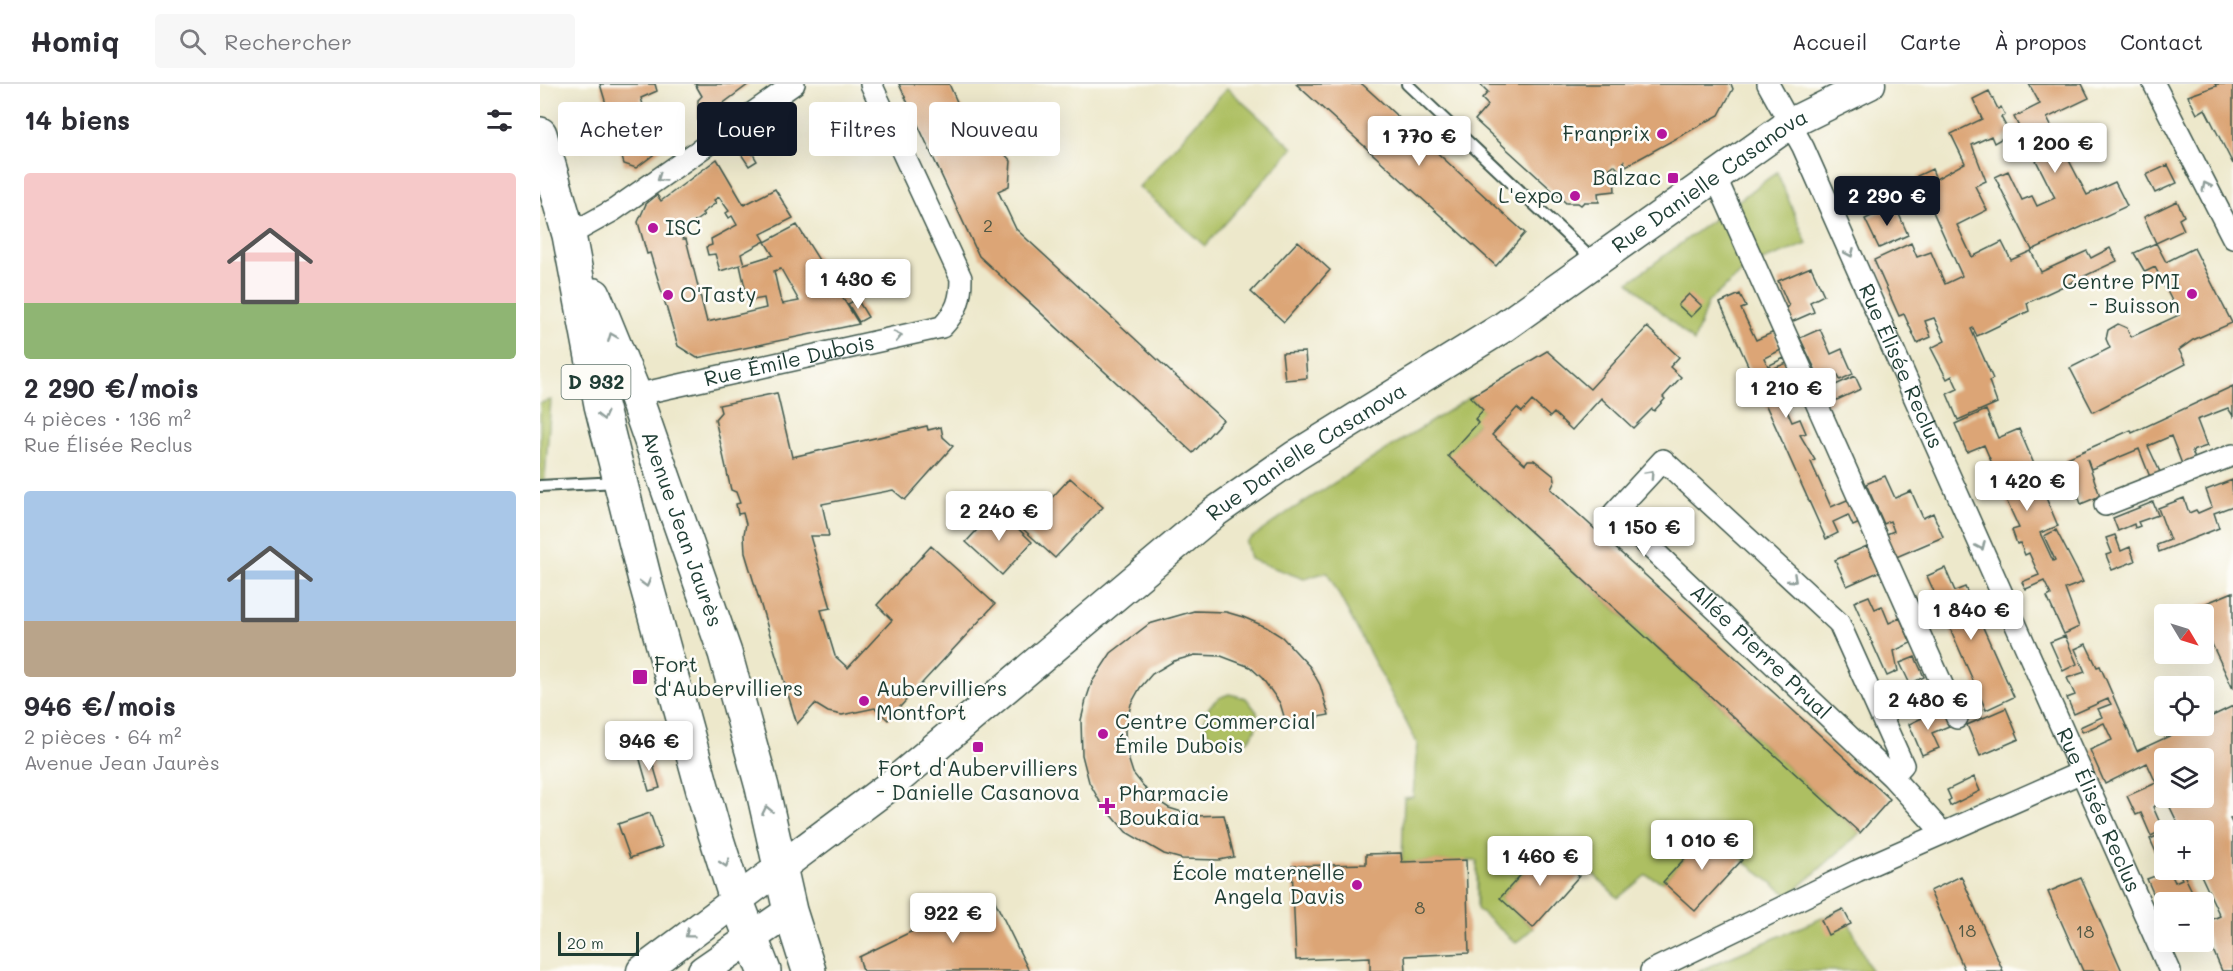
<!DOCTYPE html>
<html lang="fr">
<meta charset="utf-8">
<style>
:root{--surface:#fff;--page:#f7f7f7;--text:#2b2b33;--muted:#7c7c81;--line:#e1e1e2;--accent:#111827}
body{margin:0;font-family:Mali,sans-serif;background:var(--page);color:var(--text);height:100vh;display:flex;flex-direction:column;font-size:22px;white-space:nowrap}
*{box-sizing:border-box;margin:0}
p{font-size:20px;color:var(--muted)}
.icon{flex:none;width:33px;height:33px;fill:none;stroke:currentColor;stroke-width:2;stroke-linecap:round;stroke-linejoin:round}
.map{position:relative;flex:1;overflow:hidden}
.details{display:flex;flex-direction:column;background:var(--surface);width:540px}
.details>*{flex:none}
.guide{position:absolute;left:18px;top:18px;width:570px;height:54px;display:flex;gap:12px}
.needle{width:39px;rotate:128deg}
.controls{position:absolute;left:1614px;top:520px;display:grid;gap:12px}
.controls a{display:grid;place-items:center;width:60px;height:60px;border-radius:6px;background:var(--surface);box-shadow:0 6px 24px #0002;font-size:30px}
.scale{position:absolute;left:18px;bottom:15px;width:81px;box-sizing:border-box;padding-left:6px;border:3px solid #1f3d34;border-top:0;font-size:16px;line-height:21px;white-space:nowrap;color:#1f3d34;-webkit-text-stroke:4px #fdfcf7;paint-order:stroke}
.price{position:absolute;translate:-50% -51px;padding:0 14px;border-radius:6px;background:#fff;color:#222;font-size:20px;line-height:39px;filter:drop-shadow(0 2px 3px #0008)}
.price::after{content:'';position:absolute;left:50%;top:36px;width:18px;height:14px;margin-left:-9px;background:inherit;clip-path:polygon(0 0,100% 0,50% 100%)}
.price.selected{background:var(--accent);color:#fff}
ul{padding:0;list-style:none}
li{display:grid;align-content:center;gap:12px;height:318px;padding:0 24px}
li span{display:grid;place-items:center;height:186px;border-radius:6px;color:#555}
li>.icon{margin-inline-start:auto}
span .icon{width:108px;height:108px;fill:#fffc;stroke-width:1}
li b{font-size:26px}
h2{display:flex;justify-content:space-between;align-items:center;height:72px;padding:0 24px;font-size:26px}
.pill{padding:0 21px;border-radius:6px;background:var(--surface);box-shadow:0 6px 24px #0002;font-size:21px;line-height:54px}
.pill.selected{background:var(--accent);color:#fff}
header{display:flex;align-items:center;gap:36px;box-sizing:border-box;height:84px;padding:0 30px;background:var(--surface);border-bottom:2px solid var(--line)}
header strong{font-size:28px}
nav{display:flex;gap:33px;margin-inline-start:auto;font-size:21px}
.search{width:420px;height:54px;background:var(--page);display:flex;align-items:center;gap:15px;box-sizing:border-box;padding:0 21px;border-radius:6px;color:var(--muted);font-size:22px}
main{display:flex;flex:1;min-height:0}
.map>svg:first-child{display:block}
</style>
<header>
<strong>Homiq</strong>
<div class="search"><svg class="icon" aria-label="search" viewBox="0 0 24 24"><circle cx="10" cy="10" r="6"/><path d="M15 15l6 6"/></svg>Rechercher</div>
<nav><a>Accueil</a><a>Carte</a><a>À propos</a><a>Contact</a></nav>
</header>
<main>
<section class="details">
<h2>14 biens<svg class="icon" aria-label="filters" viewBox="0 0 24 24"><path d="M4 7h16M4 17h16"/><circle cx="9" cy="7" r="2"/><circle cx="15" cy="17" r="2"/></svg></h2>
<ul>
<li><span style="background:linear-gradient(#f6c9c9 70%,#8fb573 0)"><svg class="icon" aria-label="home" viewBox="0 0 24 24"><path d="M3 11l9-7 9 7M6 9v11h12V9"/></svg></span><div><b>2 290 €/mois</b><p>4 pièces · 136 m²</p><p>Rue Élisée Reclus</p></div></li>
<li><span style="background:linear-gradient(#a9c7e8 70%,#b9a48a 0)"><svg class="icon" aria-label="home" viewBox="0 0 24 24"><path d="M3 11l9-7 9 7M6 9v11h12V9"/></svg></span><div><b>946 €/mois</b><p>2 pièces · 64 m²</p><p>Avenue Jean Jaurès</p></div></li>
</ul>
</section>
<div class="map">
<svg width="1693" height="887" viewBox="0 0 1693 887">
<rect width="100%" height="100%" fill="#fdfcf7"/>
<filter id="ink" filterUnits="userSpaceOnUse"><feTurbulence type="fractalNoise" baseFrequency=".0167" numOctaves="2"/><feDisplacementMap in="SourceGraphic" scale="12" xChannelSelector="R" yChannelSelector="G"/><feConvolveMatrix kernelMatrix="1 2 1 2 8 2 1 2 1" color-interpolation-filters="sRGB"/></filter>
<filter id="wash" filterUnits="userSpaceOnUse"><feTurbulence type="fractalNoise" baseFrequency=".008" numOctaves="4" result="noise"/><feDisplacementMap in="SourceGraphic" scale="24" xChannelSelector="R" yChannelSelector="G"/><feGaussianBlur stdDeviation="1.35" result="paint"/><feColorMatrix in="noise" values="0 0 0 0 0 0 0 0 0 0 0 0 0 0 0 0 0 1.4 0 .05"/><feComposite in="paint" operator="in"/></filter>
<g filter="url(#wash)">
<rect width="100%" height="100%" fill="#ede8cb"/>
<!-- green -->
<path fill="#adbf62" stroke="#667e4b" stroke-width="1.5" d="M687,4L753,64L665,162L599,103Z
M1237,88L1267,160L1209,182L1168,218L1154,258L1089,198Z
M930,313L943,326L938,339L909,373L1320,749L1249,812L1202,776L1170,747L1123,798L1106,791L1078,814L1048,785L1039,792L1007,763L960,814L993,844L976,859L937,825V777L862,778L864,714L873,713L877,659L787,488L764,495L710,475L706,458L748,428Z
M11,316L5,393L0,407V319Z
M689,610L706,614L717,628C722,679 653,666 667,627C671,618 679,613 689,610Z
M1303,825L1331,887H1158Z"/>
<g id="blocks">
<!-- building -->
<path fill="#dca576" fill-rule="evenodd" d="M60,0H115L117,7L101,14L107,34L111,33L113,39L109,40L110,44L127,39L133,56L96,84L84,80Z
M155,0H209L158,38V16L162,12Z
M359,0H409L418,20L436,35L431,48L439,53L436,59L441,71L455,67L461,70V66L471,77L469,102L458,107L476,145L683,336L653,369L439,172Z
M756,0H822L985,149L956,182Z
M940,0H1191L1193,5L1179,31L1086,82L1084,77L1081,88L1074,81L1069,85L1074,94L1075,107L1058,109L1059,118H1044L1041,121L1038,119H1026L935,36L948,21L942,15L948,8Z
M1489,0H1542L1549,14L1507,34L1547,111L1575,98L1587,122L1492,166L1455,93L1468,87L1482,116L1492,112L1497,122L1515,114L1474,33L1500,20Z
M1675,0H1693V80L1665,25L1657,30L1648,12L1676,2Z
M1449,7L1458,25L1461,23L1465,31L1461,33L1470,50L1454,59L1451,52L1432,61L1446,97L1435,102L1447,126L1417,141L1432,173L1462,158L1471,176L1491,167L1501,188L1547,167L1551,174L1570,164L1577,177L1487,219L1489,227L1437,252L1433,244L1431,245L1453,295L1449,297L1457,319L1418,336L1407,310L1418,305L1412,292L1407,295L1391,264L1405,257L1394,234L1385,237L1391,253L1377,259L1364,230L1359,232L1334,176L1371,159L1377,173L1391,168L1405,200L1422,192L1377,92L1392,85L1396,95L1425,79L1411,50L1442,35L1433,15Z
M204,55L217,77L209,82L195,61Z
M177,75L204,121L235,105L253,134L221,150L225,157L201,170L204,180L233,171L225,158L257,141L319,240L157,274L138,262L110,169L107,170L98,138L106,120L117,111L121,117ZM179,113L189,127L186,129L189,134L192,132L197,141L171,155L172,161L166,163L168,171L175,170L180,187L200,181L208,217L224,214L226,224L167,238L146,155H143L139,149L164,131L162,129L176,119L174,116ZM241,185L259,217L243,220L240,214L234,187Z
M1628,81L1637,99L1615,109L1606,91Z
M1345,103L1350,113L1331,121L1326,112Z
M1637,117L1644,132L1639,135L1644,146L1616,159L1604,133Z
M1355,121L1368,151L1339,164L1325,135Z
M758,157L790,186L744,238L711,208Z
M1616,159L1626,178L1654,164L1692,239L1653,256L1639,266L1646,280L1553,328L1530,284L1570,264L1566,255L1568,246L1578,240L1587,244L1591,253L1639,231L1615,183L1605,188L1594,169Z
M1271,183L1284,211L1270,218L1274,228L1249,239L1243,225L1249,222L1238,197Z
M1149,210L1162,222L1151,233L1138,221Z
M1200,210L1206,223L1201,225L1216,256L1234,248L1241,266L1224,274L1228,282L1244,274L1247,279L1229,286L1252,338L1260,335L1266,349L1260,351L1275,376L1271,378L1291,423L1314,413L1324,437L1313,442L1308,431L1293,438L1298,449L1286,455L1180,219Z
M317,215L328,233L319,238L308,220Z
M1107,243L1139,273L1130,283L1141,293L1123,313L1125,315L1114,327L1112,325L1093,344L1061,314L1032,346L1014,329L1010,333L992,317L982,328L977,324L952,351L985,380L988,376H994L1014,392L1015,397L1011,405L1350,715L1320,749L908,372L938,339L935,335L943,326L930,313L1007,267L1050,305Z
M1280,245L1291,270L1302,265L1313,290L1300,296L1298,291L1294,293L1292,290L1280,295L1260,254Z
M765,268L767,294L745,296L742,269Z
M1315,292L1321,305L1286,321L1280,308Z
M1693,302V332L1688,324L1657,336L1667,362L1652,367L1655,375L1642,380L1631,352L1608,362L1620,388L1610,393L1599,365L1551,385L1547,375L1560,412L1541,420L1525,375L1591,346L1592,349Z
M237,309L252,373L387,342L388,346L401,343L403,353L413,362L365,416L353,406L282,420L289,452H270L291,524L281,526L295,572L308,584L352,536L337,521L391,462L455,520L348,636L335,624L302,631L288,628L275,620L257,640L205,469L204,450L206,440L203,429L198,430L196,420L200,419L196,408L191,406L175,335L181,328L179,321Z
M1446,326L1458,354L1479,345L1497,387L1477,396L1481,404L1498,395L1518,442L1500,449L1513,477L1515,476L1504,452L1516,446L1543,498L1525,505L1539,543L1524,550L1507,513L1511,511L1504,497L1486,505L1482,498L1499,491L1489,469L1485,471L1480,459L1477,460L1472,446L1479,444L1461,405L1454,408L1448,393L1456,389L1444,361L1427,368L1415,340Z
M1345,392L1355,414L1371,407L1383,434L1393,429L1403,453L1354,474L1344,451L1354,447L1350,437L1344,440L1326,400Z
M530,394L563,423L515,474L483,445Z
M1692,396L1693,422L1674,429L1679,444L1619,468L1617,461L1630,456L1618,424L1644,414L1649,429L1656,426L1658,429L1672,423L1666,406Z
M1613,418L1618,431L1598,438L1600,442L1595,444L1594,440L1578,447L1573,434Z
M457,424L492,458L462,491L426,458Z
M1575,451L1581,467L1590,463L1595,477L1572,486L1566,471L1572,469L1566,454Z
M1327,462L1332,472L1338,469L1345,485L1307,502L1295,476Z
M1405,484L1415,507L1425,503L1474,613L1446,626L1387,492Z
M1693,508V605L1671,558L1664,562V531H1638Z
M1329,512L1335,525L1342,522L1349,539L1360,534L1371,559L1354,567L1358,587L1347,592L1314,518Z
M654,527L686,528L703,533L726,543L742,553L770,583L780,601L789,631L746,639L740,619L722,594L710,583L681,572L655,571L634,577L612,590L600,604L591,620L585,646L586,667L593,689L612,713L629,724L655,732L684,731L694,773L679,776L642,775L624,770L586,748L559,716L549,698L542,671L541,636L546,616L552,598L571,569L609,540Z
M1525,552L1537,580L1523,587L1510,558Z
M1546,560L1557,583L1560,582L1597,667L1651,642H1664V636L1693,622V734L1690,735L1693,741V887H1682L1664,845V832L1666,838L1680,832L1659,787L1645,793L1658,819H1624V835L1622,830L1607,795L1626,788L1627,791L1631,790L1635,798L1642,795L1638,786H1664V747H1629L1639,742L1627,717L1613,723L1623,746L1611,752L1601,729L1596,731L1587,712L1616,699L1607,679L1565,700L1550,666L1572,656L1564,639L1542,648L1540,643L1562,633L1558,625L1571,620L1568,615L1534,630L1527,614L1535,611L1527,594L1545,588L1535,565ZM1624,675H1664L1662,714L1665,720L1655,725L1650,714H1624Z
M1375,573L1384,593L1370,600L1360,579Z
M1433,606L1442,627L1431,632L1422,612Z
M1361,612L1363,616L1369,613L1374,625L1364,630L1357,614Z
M1466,624L1479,655L1440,672L1427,641Z
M1401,625L1409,642L1392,649L1399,664L1382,671L1369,640Z
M110,670L120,704L109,707L99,672Z
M1434,693L1440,707L1410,722L1408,717L1411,715L1407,706Z
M110,729L122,763L90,774L78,740Z
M1170,747L1202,776L1155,827L1123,798Z
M1624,749V775L1620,777L1610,755Z
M1007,762L1039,792L993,844L960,814Z
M861,769L862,778L926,776L929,869L865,872L866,887H830V873L756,876L752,782L826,780V770Z
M1421,792L1463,887H1425L1390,807Z
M1541,794L1582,887H1543L1508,808Z
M451,809L489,887H323L319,873Z
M1303,825L1311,840L1288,851L1281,836Z"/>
</g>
</g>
<g filter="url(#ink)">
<use href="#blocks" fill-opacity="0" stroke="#3e574b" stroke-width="1.5"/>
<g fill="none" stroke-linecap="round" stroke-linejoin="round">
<!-- lane casing -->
<g stroke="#3e574b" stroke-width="14">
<path id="lane" d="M867,0L1054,177
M0,402L78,398"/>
</g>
<!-- street casing -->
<g stroke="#3e574b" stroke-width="24">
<g id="street">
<path id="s1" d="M1228,0L1263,63L1630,887"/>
<path d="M1614,0L1693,154"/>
<path d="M1175,92L1417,634"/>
<path d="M29,151L74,126L254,0"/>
<path id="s2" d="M95,311L402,243C417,227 421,216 421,194L331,0"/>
<path d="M1565,421L1693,371"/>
<path id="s3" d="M1352,693L1363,681L1299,539L1123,376L1074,429L1352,693L1402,748"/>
<path d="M1111,887L1317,787L1542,688"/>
</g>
</g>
<!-- secondary casing -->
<g stroke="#3e574b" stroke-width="33">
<g id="secondary">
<path id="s4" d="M102,887L352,700L675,428L755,372L962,244L1251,39L1330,0"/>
<path d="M163,887L250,827"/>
</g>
</g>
<!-- primary casing -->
<g stroke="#3e574b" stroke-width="36">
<g id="primary">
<path d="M0,50L29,151L61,321L105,496L173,743L196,815L224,887"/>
<path id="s5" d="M54,211L95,311L185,569L222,703L250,827L269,887"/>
</g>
</g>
<!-- lane -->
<use href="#lane" stroke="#fff" stroke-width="10"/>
<!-- street -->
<use href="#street" stroke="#fff" stroke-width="21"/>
<!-- secondary -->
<use href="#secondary" stroke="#fff" stroke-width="30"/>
<!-- primary -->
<use href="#primary" stroke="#fff" stroke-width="33"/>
</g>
<!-- one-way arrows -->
<defs><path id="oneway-chevron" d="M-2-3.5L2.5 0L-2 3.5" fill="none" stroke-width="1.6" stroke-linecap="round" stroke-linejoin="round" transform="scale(1.5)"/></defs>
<g stroke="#8f9e9a">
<use href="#oneway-chevron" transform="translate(121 94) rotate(145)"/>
<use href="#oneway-chevron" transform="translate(1666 102) rotate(-117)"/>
<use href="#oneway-chevron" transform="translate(1310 169) rotate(66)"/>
<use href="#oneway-chevron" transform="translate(358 252) rotate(-13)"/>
<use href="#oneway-chevron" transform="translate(72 253) rotate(-112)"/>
<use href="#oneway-chevron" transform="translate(63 332) rotate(76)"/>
<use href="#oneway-chevron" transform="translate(1110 390) rotate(-47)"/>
<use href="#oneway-chevron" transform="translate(1441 462) rotate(66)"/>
<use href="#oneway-chevron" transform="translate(1253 495) rotate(43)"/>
<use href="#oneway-chevron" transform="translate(106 499) rotate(75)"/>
<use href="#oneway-chevron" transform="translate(227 726) rotate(-102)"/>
<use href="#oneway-chevron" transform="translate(185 779) rotate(73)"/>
<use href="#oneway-chevron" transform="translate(149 850) rotate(143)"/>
</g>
</g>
<!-- markers -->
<g fill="#b5179e" stroke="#fdfcf7" stroke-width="2">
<circle cx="1122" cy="50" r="6"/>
<rect x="1127" y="88" width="12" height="12" rx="3"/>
<circle cx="1035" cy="112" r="6"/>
<circle cx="113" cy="144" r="6"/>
<circle cx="1652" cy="210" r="6"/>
<circle cx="128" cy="211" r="6"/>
<rect x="92" y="585" width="16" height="16" rx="3"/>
<circle cx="324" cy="617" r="6"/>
<circle cx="563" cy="650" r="6"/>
<rect x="432" y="657" width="12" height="12" rx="3"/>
<path d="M564 713h6v6h6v6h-6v6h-6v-6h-6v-6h6z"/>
<circle cx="817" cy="801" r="6"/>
</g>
<g text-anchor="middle" stroke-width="5" stroke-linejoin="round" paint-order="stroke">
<!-- number labels -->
<g font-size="18" fill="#4e5744">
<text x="448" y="148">2</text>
<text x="880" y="830">8</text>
<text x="1427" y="853">18</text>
<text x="1545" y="854">18</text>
</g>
<!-- shield labels -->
<rect fill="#fdfcf7" stroke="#62766e" stroke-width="1.5" x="21.5" y="281" width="69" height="34" rx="4.5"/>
<g font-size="20" font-weight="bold" fill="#1f3d34">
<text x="56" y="305">D 932</text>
</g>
<!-- poi labels -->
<g font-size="21" fill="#1f3d34" stroke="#fdfcf7" text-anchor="start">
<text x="1110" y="57" text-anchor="end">Franprix</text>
<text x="1121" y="101" text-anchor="end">Balzac</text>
<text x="1023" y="119" text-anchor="end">L'expo</text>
<text x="125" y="151">ISC</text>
<text x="1640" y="205" text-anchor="end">Centre PMI<tspan x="1640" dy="24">- Buisson</tspan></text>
<text x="140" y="218">O'Tasty</text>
<text x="114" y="588">Fort<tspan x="114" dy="24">d'Aubervilliers</tspan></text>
<text x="336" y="612">Aubervilliers<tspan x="336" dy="24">Montfort</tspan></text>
<text x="575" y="645">Centre Commercial<tspan x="575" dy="24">Émile Dubois</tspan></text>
<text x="438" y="692" text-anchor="middle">Fort d'Aubervilliers<tspan x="438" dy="24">- Danielle Casanova</tspan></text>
<text x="579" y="717">Pharmacie<tspan x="579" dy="24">Boukaia</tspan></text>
<text x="805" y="796" text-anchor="end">École maternelle<tspan x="805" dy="24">Angela Davis</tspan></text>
</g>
<!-- street labels -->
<g font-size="21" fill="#1f3d34" stroke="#fdfcf7">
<text dy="7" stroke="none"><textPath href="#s4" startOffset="1330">Rue Danielle Casanova</textPath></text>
<text dy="7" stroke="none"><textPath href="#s2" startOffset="158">Rue Émile Dubois</textPath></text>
<text dy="7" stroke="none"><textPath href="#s1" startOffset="312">Rue Élisée Reclus</textPath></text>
<text dy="7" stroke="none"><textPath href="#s4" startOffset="844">Rue Danielle Casanova</textPath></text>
<text dy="7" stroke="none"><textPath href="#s5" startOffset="250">Avenue Jean Jaurès</textPath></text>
<text dy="7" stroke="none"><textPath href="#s3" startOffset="686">Allée Pierre Prual</textPath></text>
<text dy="7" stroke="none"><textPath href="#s1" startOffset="798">Rue Élisée Reclus</textPath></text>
</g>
</g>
</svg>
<div class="controls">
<a><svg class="needle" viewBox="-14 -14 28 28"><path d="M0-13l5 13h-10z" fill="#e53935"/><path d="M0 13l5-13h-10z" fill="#7c7c81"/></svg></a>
<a><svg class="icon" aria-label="locate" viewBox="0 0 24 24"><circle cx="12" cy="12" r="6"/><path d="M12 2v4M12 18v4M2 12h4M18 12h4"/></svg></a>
<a><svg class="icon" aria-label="layers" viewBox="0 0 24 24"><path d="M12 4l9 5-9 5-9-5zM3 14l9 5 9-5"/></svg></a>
<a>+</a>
<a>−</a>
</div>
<div class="scale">20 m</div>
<b class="price" style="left:879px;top:83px">1 770 €</b>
<b class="price" style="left:1515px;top:90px">1 200 €</b>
<b class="price selected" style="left:1347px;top:143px">2 290 €</b>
<b class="price" style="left:318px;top:226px">1 430 €</b>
<b class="price" style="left:1246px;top:335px">1 210 €</b>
<b class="price" style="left:1487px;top:428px">1 420 €</b>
<b class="price" style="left:459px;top:458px">2 240 €</b>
<b class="price" style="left:1104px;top:474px">1 150 €</b>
<b class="price" style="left:1431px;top:557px">1 840 €</b>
<b class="price" style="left:1388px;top:647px">2 480 €</b>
<b class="price" style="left:109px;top:688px">946 €</b>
<b class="price" style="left:1162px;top:787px">1 010 €</b>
<b class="price" style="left:1000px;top:803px">1 460 €</b>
<b class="price" style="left:413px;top:860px">922 €</b>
<div class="guide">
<a class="pill">Acheter</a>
<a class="pill selected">Louer</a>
<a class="pill">Filtres</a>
<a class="pill">Nouveau</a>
</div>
</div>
</main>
